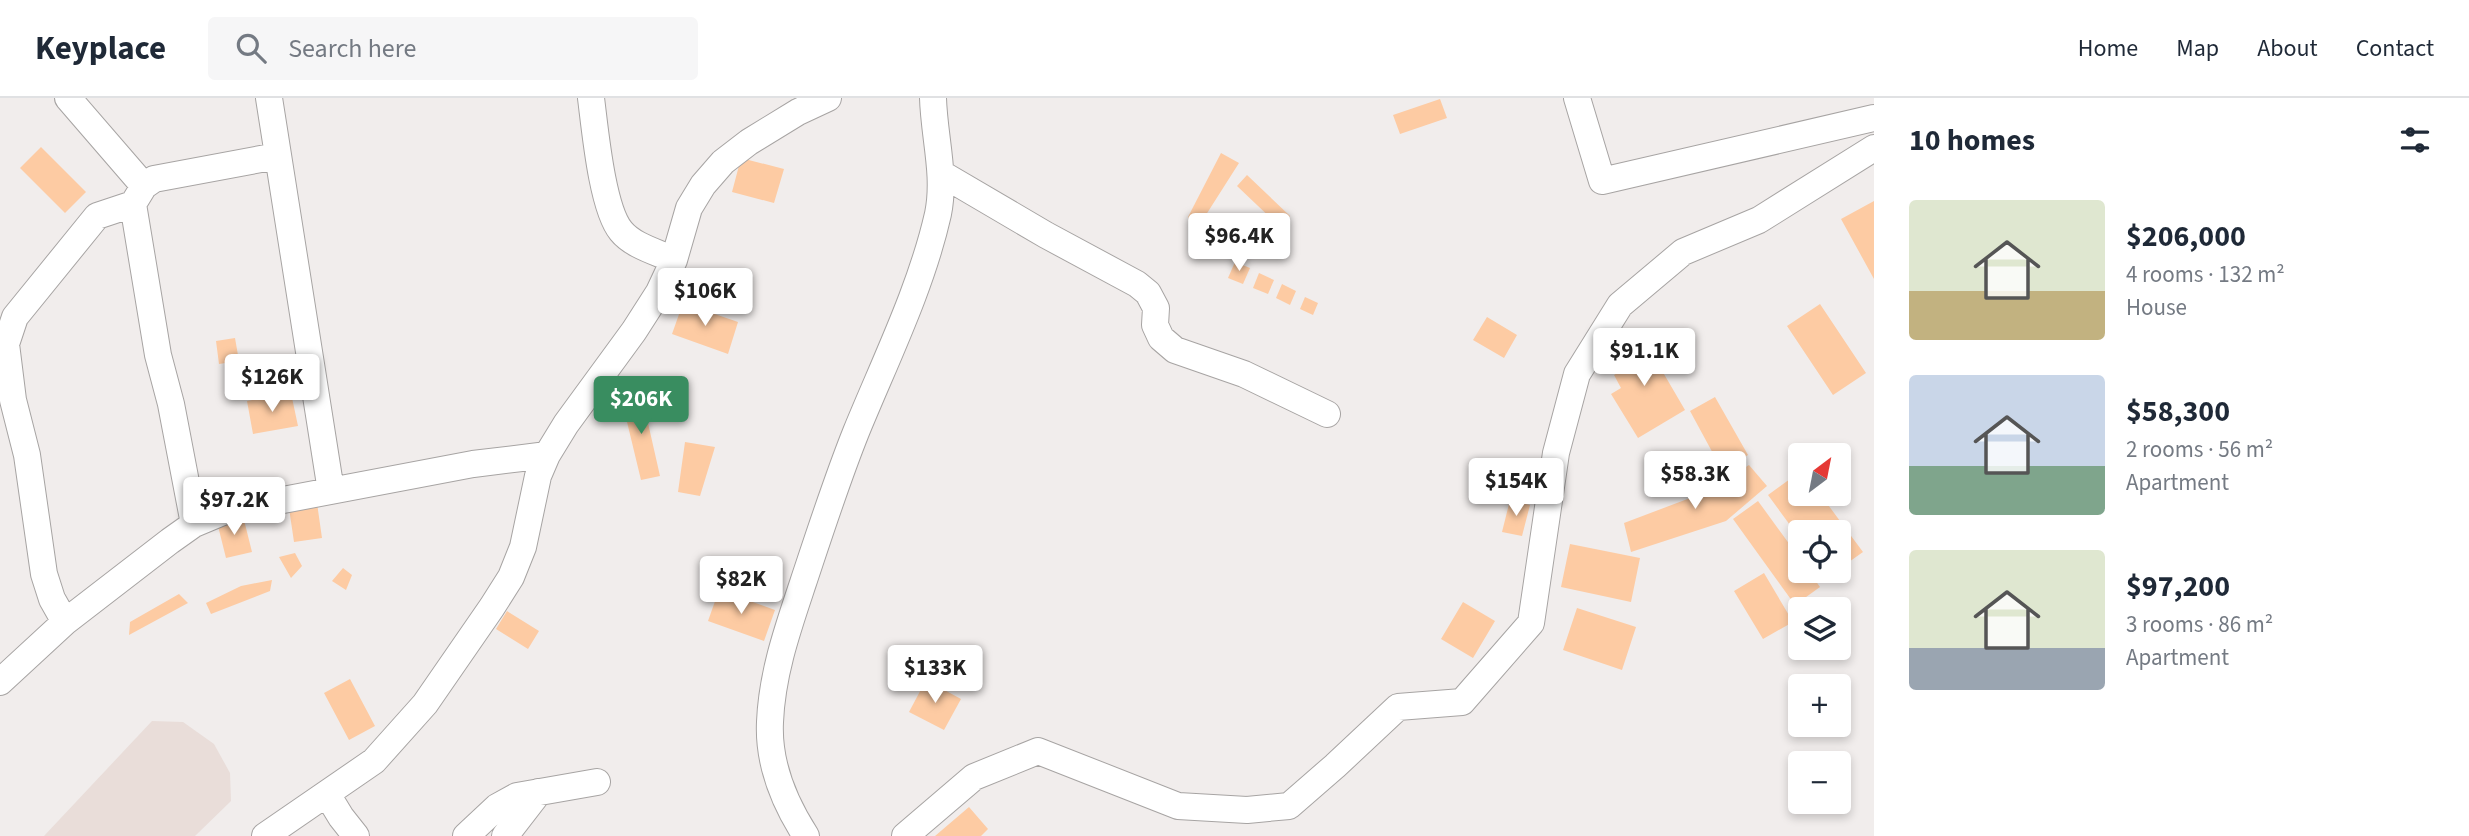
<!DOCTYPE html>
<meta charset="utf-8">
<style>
:root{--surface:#fff;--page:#f6f6f7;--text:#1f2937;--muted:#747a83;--line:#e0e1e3;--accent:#398d60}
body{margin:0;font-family:"Source Sans 3",sans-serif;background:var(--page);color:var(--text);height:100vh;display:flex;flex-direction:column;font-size:26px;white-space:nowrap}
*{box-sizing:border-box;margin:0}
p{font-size:23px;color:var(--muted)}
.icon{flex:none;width:38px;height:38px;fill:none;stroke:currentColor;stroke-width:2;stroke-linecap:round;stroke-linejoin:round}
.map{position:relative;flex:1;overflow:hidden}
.panel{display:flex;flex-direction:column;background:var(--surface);width:595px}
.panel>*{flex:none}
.needle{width:46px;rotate:32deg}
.buttons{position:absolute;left:1788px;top:345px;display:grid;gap:14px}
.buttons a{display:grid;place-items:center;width:63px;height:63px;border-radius:7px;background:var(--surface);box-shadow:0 4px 10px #0003;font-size:35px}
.price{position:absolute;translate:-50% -60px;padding:0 16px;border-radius:7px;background:#fff;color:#222;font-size:23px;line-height:46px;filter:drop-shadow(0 2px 4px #0008)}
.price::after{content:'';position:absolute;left:50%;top:42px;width:21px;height:16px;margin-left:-10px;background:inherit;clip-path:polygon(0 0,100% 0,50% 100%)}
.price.on{background:var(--accent);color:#fff}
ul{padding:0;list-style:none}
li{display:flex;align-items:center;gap:21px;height:175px;padding:0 35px}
li span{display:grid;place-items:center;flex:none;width:196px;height:140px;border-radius:7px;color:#555}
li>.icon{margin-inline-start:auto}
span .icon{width:84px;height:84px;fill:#fffc;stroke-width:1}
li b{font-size:30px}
h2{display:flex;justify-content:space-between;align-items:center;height:84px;padding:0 35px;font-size:30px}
header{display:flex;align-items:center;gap:42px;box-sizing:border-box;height:98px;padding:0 35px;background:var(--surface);border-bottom:2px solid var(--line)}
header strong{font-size:33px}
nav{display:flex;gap:38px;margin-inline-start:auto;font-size:24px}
.search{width:490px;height:63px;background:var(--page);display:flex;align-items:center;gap:18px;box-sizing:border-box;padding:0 24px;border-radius:7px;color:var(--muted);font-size:26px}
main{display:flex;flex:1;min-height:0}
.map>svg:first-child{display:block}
</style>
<header>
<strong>Keyplace</strong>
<div class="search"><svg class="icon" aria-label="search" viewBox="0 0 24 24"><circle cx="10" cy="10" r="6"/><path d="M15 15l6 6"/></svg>Search here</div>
<nav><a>Home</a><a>Map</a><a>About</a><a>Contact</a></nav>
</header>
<main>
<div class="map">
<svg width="1874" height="738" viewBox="0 0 1874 738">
<rect width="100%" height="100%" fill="#f1edec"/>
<!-- built -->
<path fill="#e9ddd9" d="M152,623L183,624L214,646L230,675L231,703L195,738H44Z"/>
<!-- building -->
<path fill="#fdcba3" d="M1440,1L1447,20L1400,36L1393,17Z
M41,49L86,94L65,115L20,70Z
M1221,55L1239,65L1197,131L1188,119Z
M741,60L784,71L774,105L732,94Z
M1247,77L1290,118L1280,129L1237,88Z
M1874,103V181L1841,121Z
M1235,164L1250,170L1243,186L1228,180Z
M1259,175L1274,182L1268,196L1253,190Z
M1282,186L1296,193L1290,207L1276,200Z
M1305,199L1318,205L1313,217L1300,211Z
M683,205L738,224L728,256L672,236Z
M1820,206L1866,275L1833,297L1787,228Z
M1487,219L1517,237L1504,260L1473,242Z
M1640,235L1685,312L1638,340L1611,296L1621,290L1614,277L1624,271L1612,252Z
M235,240L239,263L219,266L216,243Z
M641,294L660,378L641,382L621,299Z
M291,295L298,328L253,336L247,303Z
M1715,299L1748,357L1722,372L1690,313Z
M685,344L715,349L700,398L678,394Z
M1749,367L1767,388L1726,423L1631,454L1624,425L1706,394Z
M1801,373V396H1820L1863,454L1839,471V434H1801V442L1768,397Z
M1510,402L1530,407L1522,438L1502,434Z
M1758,403L1801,462V472H1808L1820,489L1795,507L1733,421Z
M317,405L322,440L294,444L289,410Z
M243,418L252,454L226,460L217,424Z
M1570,446L1640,460L1631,504L1561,489Z
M295,455L302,468L291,480L279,459Z
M343,470L352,477L346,492L332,483Z
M1764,475L1793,524L1763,541L1734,493Z
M272,482L270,493L211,516L206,505L241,488Z
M719,492L775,512L764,543L708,523Z
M179,496L188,505L129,537L130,524Z
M1463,504L1495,523L1473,560L1441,541Z
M1577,510L1636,529L1622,572L1563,552Z
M507,513L539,533L528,551L496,531Z
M350,581L375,628L349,642L324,595Z
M926,582L961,601L944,632L909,614Z
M969,709L988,731L981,738H935Z"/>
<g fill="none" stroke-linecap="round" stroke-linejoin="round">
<!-- minor casing -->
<g stroke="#a7a4a3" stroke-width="28">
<path id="minor" d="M68,0L144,88
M269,0L331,393
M591,0C595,31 602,110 621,133C633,148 657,154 674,162
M1577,0L1602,83L1874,20
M942,76L1046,137L1137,186L1148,195L1156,210L1155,227L1161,240L1175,252L1244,276L1327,316
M194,426L171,306L158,257L133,106L144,88L154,81L277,58
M65,524L52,501L44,476L27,357L13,302L6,246L15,219L97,118L133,106
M0,584L65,524L170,443L194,426L225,413L473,366L547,357
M327,696L341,719L356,738
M265,738L374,663L425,606L492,509L511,479L523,449L538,378L547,357L566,326L634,233L659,194L674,162L689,110L703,87L723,64L749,44L798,14L828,0
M466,738L497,709L517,698L597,684
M505,738L539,694
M806,738C784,704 768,665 770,624C772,575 788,530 803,485C820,434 836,384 856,334C885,263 921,191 938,116C946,77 934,39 933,0
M905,738L974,679L1038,653L1178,708L1247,712L1289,708L1335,668L1398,609L1462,604L1531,525L1556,355L1577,276L1620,207L1683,154L1759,122L1874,50"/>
</g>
<!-- minor -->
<use href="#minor" stroke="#fff" stroke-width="26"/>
</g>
</svg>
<div class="buttons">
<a><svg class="needle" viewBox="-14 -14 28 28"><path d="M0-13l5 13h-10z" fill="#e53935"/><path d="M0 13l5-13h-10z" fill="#747a83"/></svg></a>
<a><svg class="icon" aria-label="locate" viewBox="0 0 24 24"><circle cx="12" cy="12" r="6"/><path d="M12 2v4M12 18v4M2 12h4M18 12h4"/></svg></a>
<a><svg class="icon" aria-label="layers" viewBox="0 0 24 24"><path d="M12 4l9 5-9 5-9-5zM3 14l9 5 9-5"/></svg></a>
<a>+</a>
<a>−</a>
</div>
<b class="price" style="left:1239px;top:175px">$96.4K</b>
<b class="price" style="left:705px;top:230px">$106K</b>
<b class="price" style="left:1644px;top:290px">$91.1K</b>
<b class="price" style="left:272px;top:316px">$126K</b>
<b class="price on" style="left:641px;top:338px">$206K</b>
<b class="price" style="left:1695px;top:413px">$58.3K</b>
<b class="price" style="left:1516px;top:420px">$154K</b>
<b class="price" style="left:234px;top:439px">$97.2K</b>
<b class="price" style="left:741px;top:518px">$82K</b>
<b class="price" style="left:935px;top:607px">$133K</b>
</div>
<section class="panel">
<h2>10 homes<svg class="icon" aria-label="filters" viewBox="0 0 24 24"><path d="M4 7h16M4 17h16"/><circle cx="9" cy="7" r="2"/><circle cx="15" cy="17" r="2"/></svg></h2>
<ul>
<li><span style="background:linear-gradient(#dfe7d0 65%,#c2b280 0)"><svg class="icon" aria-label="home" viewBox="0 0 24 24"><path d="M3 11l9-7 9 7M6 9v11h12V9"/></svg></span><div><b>$206,000</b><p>4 rooms · 132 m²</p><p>House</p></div></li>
<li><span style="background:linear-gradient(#c9d6e8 65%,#7fa58c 0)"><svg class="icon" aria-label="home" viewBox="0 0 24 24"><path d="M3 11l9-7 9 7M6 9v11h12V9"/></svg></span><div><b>$58,300</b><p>2 rooms · 56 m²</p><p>Apartment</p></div></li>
<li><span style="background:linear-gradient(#dfe7d0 70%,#9aa5b1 0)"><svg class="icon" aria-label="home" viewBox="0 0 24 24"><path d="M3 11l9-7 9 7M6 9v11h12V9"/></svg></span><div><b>$97,200</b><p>3 rooms · 86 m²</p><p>Apartment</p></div></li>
</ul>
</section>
</main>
